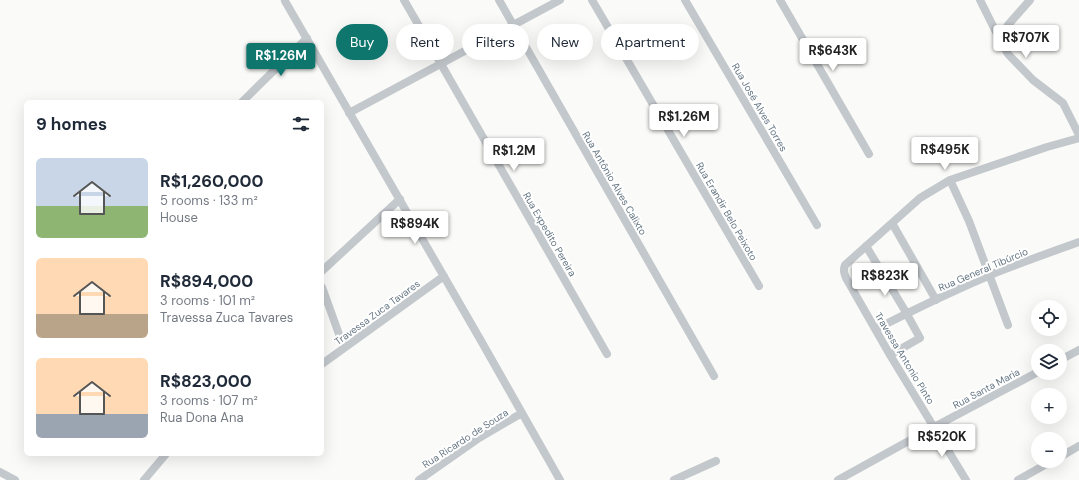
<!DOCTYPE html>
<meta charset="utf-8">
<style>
:root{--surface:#fff;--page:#f2f2f3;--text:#1f2937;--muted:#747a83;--accent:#0f766e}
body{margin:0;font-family:"DM Sans",sans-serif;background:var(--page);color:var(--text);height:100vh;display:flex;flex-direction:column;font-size:15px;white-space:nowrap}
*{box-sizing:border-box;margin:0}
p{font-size:13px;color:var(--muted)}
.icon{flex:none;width:22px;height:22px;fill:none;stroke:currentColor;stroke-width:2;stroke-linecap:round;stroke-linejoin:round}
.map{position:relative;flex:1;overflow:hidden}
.details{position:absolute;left:24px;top:100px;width:300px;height:356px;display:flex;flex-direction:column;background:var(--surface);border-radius:6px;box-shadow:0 4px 16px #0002}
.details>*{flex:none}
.hud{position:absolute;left:336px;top:24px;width:380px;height:36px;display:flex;gap:8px}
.buttons{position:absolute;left:1031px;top:300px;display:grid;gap:8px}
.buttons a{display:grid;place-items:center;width:36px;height:36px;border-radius:50%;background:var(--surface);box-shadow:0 4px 16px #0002;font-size:20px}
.price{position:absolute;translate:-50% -34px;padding:0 9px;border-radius:4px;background:#fff;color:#222;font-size:13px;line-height:26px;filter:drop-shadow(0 1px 2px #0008)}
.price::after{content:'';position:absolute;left:50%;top:24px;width:12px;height:9px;margin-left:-6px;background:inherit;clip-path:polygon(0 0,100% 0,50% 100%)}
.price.selected{background:var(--accent);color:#fff}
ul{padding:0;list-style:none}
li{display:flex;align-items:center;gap:12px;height:100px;padding:0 12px}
li span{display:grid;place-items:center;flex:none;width:112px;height:80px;border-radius:6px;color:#555}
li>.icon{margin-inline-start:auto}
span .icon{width:48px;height:48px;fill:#fffc;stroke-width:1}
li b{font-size:17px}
h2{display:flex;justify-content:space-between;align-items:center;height:48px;padding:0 12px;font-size:17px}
.pill{padding:0 14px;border-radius:18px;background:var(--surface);box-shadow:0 4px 16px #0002;font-size:14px;line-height:36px}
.pill.selected{background:var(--accent);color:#fff}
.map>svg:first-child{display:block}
</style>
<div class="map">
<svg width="1079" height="480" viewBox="0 0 1079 480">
<rect width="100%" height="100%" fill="#fafaf8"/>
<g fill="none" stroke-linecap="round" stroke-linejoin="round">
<!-- street -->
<path stroke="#c3c8cc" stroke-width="8" d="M404,0L441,64L607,354
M499,0L714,376
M592,0L759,286
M685,0L817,225
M780,0L869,154
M980,0L1003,46L1008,54L1033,80L1063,103L1079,135
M285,1L480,339L560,480
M1000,40L1008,25L1030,0
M242,102L307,38
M349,113L560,0
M950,180L969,221L1008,325
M892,223L936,300
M866,246L904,309L920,338L890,355
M322,271L400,199
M322,287L344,348
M876,329C915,309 955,290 995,273C1023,262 1051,252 1079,242
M1060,360L1079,350
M322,364L444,276
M1060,457L1079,446
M0,472L15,480
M144,480L166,454
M419,480L479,438L522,413
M674,480L716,461
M838,480L934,427L1038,372
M966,480L890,355L846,278C844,273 843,270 845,265L920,198L950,180L1047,147L1079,138
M1018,480L1052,461"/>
</g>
<g text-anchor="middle" stroke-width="4" stroke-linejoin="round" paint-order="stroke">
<!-- street labels -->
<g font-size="10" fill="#657683" stroke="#fff">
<text transform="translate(760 107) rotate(60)" y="4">Rua José Alves Torres</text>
<text transform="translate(615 183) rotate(60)" y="4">Rua Antônio Alves Calixto</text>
<text transform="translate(727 211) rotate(60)" y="4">Rua Erandir Belo Peixoto</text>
<text transform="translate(550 234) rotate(60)" y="4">Rua Expedito Pereira</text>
<text transform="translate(983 269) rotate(-23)" y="4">Rua General Tibúrcio</text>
<text transform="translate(377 312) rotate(-36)" y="4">Travessa Zuca Tavares</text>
<text transform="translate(905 358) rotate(59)" y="4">Travessa Antonio Pinto</text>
<text transform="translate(986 388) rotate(-28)" y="4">Rua Santa Maria</text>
<text transform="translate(465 438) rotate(-33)" y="4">Rua Ricardo de Souza</text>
</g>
</g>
</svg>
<div class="buttons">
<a><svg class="icon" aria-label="locate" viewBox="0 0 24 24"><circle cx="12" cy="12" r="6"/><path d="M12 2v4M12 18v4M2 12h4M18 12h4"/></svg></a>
<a><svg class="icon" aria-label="layers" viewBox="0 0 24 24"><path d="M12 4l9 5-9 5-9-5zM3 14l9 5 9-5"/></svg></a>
<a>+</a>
<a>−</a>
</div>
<b class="price" style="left:1026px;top:59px">R$707K</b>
<b class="price" style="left:833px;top:72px">R$643K</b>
<b class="price selected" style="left:281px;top:77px">R$1.26M</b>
<b class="price" style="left:684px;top:138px">R$1.26M</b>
<b class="price" style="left:945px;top:171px">R$495K</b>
<b class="price" style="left:514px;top:172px">R$1.2M</b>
<b class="price" style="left:415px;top:245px">R$894K</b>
<b class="price" style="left:885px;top:297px">R$823K</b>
<b class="price" style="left:942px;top:458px">R$520K</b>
<div class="hud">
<a class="pill selected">Buy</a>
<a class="pill">Rent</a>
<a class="pill">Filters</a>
<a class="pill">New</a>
<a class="pill">Apartment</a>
</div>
<section class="details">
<h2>9 homes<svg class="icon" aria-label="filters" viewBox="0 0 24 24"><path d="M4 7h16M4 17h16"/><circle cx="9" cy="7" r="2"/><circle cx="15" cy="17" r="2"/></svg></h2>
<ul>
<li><span style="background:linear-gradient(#c9d6e8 60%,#8fb573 0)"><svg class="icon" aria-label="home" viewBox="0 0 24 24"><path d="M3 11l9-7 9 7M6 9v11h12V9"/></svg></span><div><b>R$1,260,000</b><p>5 rooms · 133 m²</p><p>House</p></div></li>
<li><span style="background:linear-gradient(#ffd9b3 70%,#b9a48a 0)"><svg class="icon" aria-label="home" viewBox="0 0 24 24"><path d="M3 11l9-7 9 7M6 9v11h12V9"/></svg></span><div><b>R$894,000</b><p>3 rooms · 101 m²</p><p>Travessa Zuca Tavares</p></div></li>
<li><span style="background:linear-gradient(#ffd9b3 70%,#9aa5b1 0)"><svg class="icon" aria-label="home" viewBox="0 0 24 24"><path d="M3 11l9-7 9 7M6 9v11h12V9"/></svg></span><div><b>R$823,000</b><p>3 rooms · 107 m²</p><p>Rua Dona Ana</p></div></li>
</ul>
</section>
</div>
